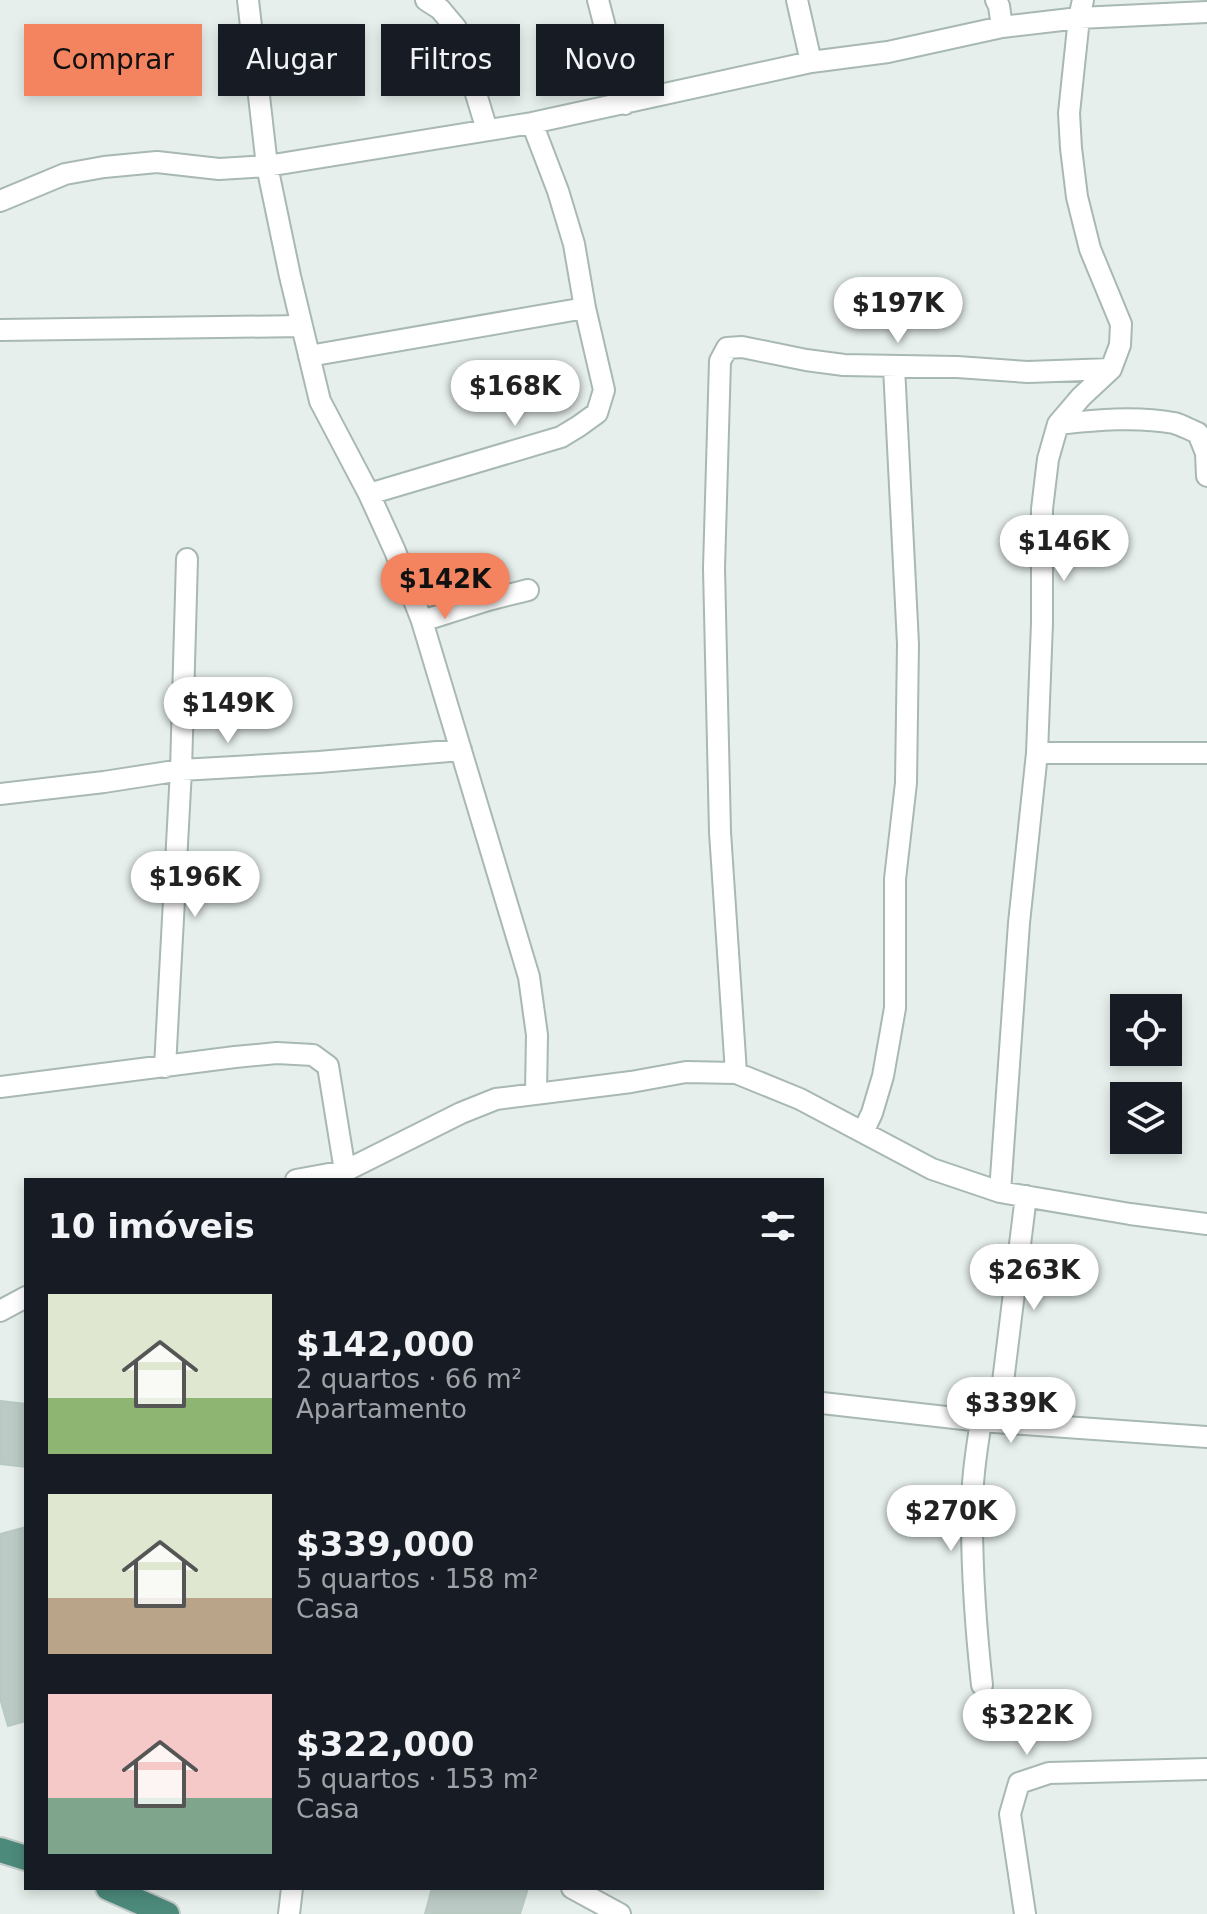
<!DOCTYPE html>
<html lang="pt">
<meta charset="utf-8">
<style>
:root{--surface:#171b24;--page:#20242c;--text:#f1f3f6;--muted:#9ea1a6;--accent:#f4845f}
body{margin:0;font-family:"DejaVu Sans",sans-serif;background:var(--page);color:var(--text);height:100vh;display:flex;flex-direction:column;font-size:30px;white-space:nowrap}
*{box-sizing:border-box;margin:0}
p{font-size:26px;color:var(--muted)}
.icon{flex:none;width:44px;height:44px;fill:none;stroke:currentColor;stroke-width:2;stroke-linecap:round;stroke-linejoin:round}
.map{position:relative;flex:1;overflow:hidden}
.side{position:absolute;left:24px;top:1178px;width:800px;height:712px;display:flex;flex-direction:column;background:var(--surface);border-radius:0px;box-shadow:0 4px 12px #0003}
.side>*{flex:none}
.banner{position:absolute;left:24px;top:24px;width:800px;height:72px;display:flex;gap:16px}
.buttons{position:absolute;left:1110px;top:994px;display:grid;gap:16px}
.buttons a{display:grid;place-items:center;width:72px;height:72px;border-radius:0px;background:var(--surface);box-shadow:0 4px 12px #0003;font-size:40px}
.price{position:absolute;translate:-50% -68px;padding:0 18px;border-radius:28px;background:#fff;color:#222;font-size:26px;line-height:52px;filter:drop-shadow(0 2px 4px #0008)}
.price::after{content:'';position:absolute;left:50%;top:48px;width:24px;height:18px;margin-left:-12px;background:inherit;clip-path:polygon(0 0,100% 0,50% 100%)}
.price.selected{background:var(--accent);color:#111}
ul{padding:0;list-style:none}
li{display:flex;align-items:center;gap:24px;height:200px;padding:0 24px}
li span{display:grid;place-items:center;flex:none;width:224px;height:160px;border-radius:0px;color:#555}
li>.icon{margin-inline-start:auto}
span .icon{width:96px;height:96px;fill:#fffc;stroke-width:1}
li b{font-size:34px}
h2{display:flex;justify-content:space-between;align-items:center;height:96px;padding:0 24px;font-size:34px}
.chip{padding:0 28px;border-radius:0px;background:var(--surface);box-shadow:0 4px 12px #0003;font-size:28px;line-height:72px}
.chip.selected{background:var(--accent);color:#111}
.map>svg:first-child{display:block}
</style>
<div class="map">
<svg width="1207" height="1914" viewBox="0 0 1207 1914">
<rect width="100%" height="100%" fill="#e6efeb"/>
<!-- building -->
<path fill="#bbcac4" stroke="#b8c9c2" stroke-width="2" d="M0,1401L26,1404V1467L0,1464Z
M26,1527V1721L8,1726L0,1698V1534Z
M432,1888H528L520,1914H425Z"/>
<g fill="none" stroke-linecap="round" stroke-linejoin="round">
<!-- minor casing -->
<g stroke="#a8b8b2" stroke-width="24">
<path id="minor" d="M248,0L267,166L290,276L320,401L369,494L395,551L422,621L529,977L537,1035L536,1092
M426,0L440,9L456,28L487,130
M598,0L625,104
M797,0L811,62
M996,0L999,6L1002,27
M0,201L65,174L104,167L157,162L219,169L267,166L532,123L811,62L888,52L1002,27L1079,18L1207,12
M0,330L302,326
M309,356L585,308
M1058,424C1096,420 1136,416 1174,423C1182,425 1190,430 1198,433L1206,453L1207,476
M369,494L561,437L579,426L597,413L604,390L585,308L574,244L558,191L532,123
M422,621L488,600L528,590
M1037,753H1207
M0,794L104,782L181,770L319,762L461,750
M165,1067L181,770L187,559
M736,1073L720,832L714,568L720,361L727,348L742,347L806,360L844,365L957,367L1028,372L1111,369
M0,1087L235,1057L277,1053L313,1055L328,1066L345,1171
M863,1132L872,1113L883,1076L895,1008V879L906,783L908,644L894,367
M296,1180L345,1171L461,1113L496,1099L631,1082L686,1072L736,1073L800,1099L932,1169L1000,1192L1130,1214L1207,1224
M1000,1192L1019,923L1037,753L1042,623V509L1048,459L1058,424L1081,397L1111,369L1120,345L1121,324L1090,249L1077,197L1071,148L1069,113L1079,18L1083,0
M0,1311L26,1297
M822,1403L981,1421L1207,1437
M981,1421C976,1453 971,1486 972,1519C972,1574 976,1630 982,1685
M998,1422L1026,1196
M572,1888L620,1914
M289,1914L292,1888
M1025,1914L1010,1814L1019,1783L1049,1773L1207,1769"/>
</g>
<!-- trunk casing -->
<g stroke="#c2cac8" stroke-width="28">
<path id="trunk" d="M0,1850L26,1858
M108,1888L167,1914"/>
</g>
<!-- minor -->
<use href="#minor" stroke="#fff" stroke-width="20"/>
<!-- trunk -->
<use href="#trunk" stroke="#4c8a7c" stroke-width="24"/>
</g>
</svg>
<div class="buttons">
<a><svg class="icon" aria-label="locate" viewBox="0 0 24 24"><circle cx="12" cy="12" r="6"/><path d="M12 2v4M12 18v4M2 12h4M18 12h4"/></svg></a>
<a><svg class="icon" aria-label="layers" viewBox="0 0 24 24"><path d="M12 4l9 5-9 5-9-5zM3 14l9 5 9-5"/></svg></a>
</div>
<b class="price" style="left:898px;top:345px">$197K</b>
<b class="price" style="left:515px;top:428px">$168K</b>
<b class="price" style="left:1064px;top:583px">$146K</b>
<b class="price selected" style="left:445px;top:621px">$142K</b>
<b class="price" style="left:228px;top:745px">$149K</b>
<b class="price" style="left:195px;top:919px">$196K</b>
<b class="price" style="left:1034px;top:1312px">$263K</b>
<b class="price" style="left:1011px;top:1445px">$339K</b>
<b class="price" style="left:951px;top:1553px">$270K</b>
<b class="price" style="left:1027px;top:1757px">$322K</b>
<div class="banner">
<a class="chip selected">Comprar</a>
<a class="chip">Alugar</a>
<a class="chip">Filtros</a>
<a class="chip">Novo</a>
</div>
<section class="side">
<h2>10 imóveis<svg class="icon" aria-label="filters" viewBox="0 0 24 24"><path d="M4 7h16M4 17h16"/><circle cx="9" cy="7" r="2"/><circle cx="15" cy="17" r="2"/></svg></h2>
<ul>
<li><span style="background:linear-gradient(#dfe7d0 65%,#8fb573 0)"><svg class="icon" aria-label="home" viewBox="0 0 24 24"><path d="M3 11l9-7 9 7M6 9v11h12V9"/></svg></span><div><b>$142,000</b><p>2 quartos · 66 m²</p><p>Apartamento</p></div></li>
<li><span style="background:linear-gradient(#dfe7d0 65%,#b9a48a 0)"><svg class="icon" aria-label="home" viewBox="0 0 24 24"><path d="M3 11l9-7 9 7M6 9v11h12V9"/></svg></span><div><b>$339,000</b><p>5 quartos · 158 m²</p><p>Casa</p></div></li>
<li><span style="background:linear-gradient(#f6c9c9 65%,#7fa58c 0)"><svg class="icon" aria-label="home" viewBox="0 0 24 24"><path d="M3 11l9-7 9 7M6 9v11h12V9"/></svg></span><div><b>$322,000</b><p>5 quartos · 153 m²</p><p>Casa</p></div></li>
</ul>
</section>
</div>
